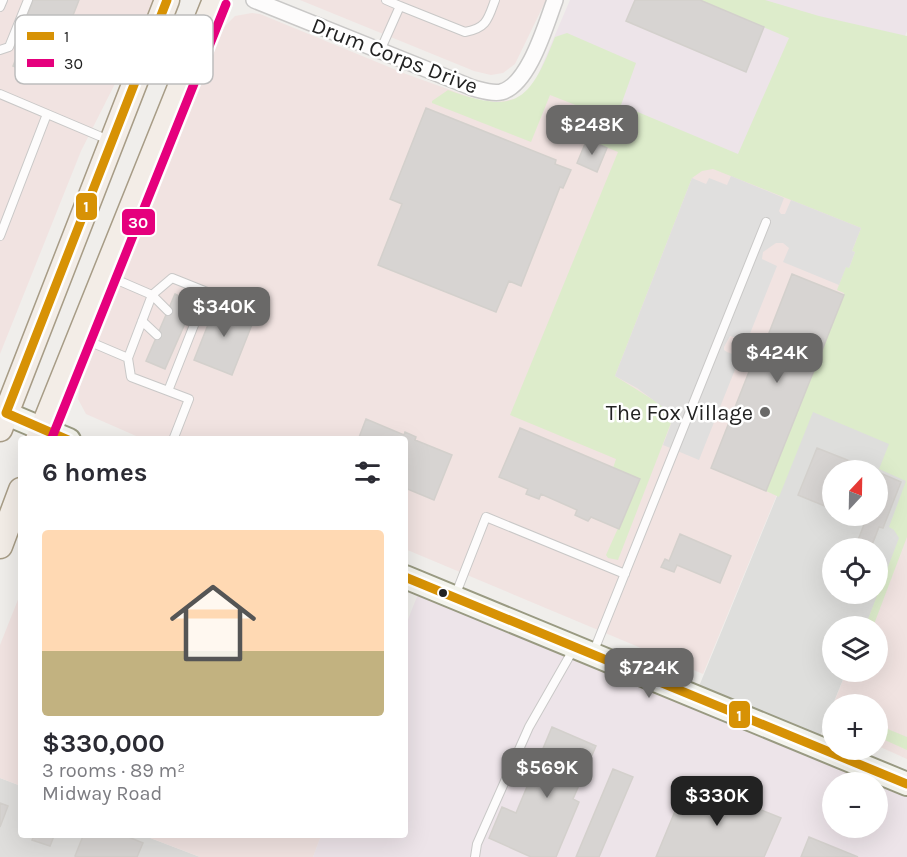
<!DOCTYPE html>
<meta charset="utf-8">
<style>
:root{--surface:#fff;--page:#f7f7f7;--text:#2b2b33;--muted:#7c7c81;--accent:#6a6968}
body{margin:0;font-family:Karla,sans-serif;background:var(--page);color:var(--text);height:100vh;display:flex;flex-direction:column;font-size:22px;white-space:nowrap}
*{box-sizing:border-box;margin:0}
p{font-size:20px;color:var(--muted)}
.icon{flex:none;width:33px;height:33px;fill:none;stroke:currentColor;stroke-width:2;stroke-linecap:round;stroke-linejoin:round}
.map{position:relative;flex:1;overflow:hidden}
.side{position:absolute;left:18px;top:436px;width:390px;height:402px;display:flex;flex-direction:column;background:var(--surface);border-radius:6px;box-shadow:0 6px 24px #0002}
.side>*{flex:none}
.needle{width:39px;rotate:22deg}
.tools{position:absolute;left:822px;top:460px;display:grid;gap:12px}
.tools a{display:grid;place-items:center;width:66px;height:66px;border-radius:50%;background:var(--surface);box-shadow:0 6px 24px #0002;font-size:30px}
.price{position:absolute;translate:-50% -51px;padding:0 14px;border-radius:12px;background:var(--accent);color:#fff;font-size:20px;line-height:39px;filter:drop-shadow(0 2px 3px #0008)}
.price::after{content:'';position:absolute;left:50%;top:36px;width:18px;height:14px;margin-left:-9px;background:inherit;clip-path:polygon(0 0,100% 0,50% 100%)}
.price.selected{background:#222;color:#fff}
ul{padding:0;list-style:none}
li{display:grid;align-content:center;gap:12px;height:318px;padding:0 24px}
li span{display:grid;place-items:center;height:186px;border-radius:6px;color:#555}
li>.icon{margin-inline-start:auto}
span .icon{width:108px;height:108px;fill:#fffc;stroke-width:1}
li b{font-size:26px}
h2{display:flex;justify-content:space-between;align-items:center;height:72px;padding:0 24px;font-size:26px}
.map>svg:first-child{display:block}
</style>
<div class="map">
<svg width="907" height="857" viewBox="0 0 907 857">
<rect width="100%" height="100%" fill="#f0eeeb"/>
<!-- residential -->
<path fill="#dfdedc" d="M0,778L21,786V836H145L200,857H0Z"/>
<!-- commercial -->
<path fill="#f1e3e1" d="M0,0H154L130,54L81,151L0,354Z
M300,0H546L515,64L503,73L491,75L474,71Z
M252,13L260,14L406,74L481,101L497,102L514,99L526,93L533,86L537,77L889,223L703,674L405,549V440L143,439L86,414L78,399L82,375L219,35L226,25L235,16Z
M907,523V759L878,746V705H833L846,672H878V627H865Z
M21,592V786L0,778V645Z
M145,836H321L313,857H200Z"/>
<!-- industrial -->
<path fill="#ede4e9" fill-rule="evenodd" d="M570,0H907V31L837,199L537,77Z
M422,584L907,784V857H313L321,836H405V627ZM832,783H878V828H832Z"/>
<!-- religious -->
<path fill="#dededc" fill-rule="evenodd" d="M889,223L907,230V523L865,627H832V672H846L816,746L695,696ZM832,471H878V516H832ZM832,549H878V594H832Z"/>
<!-- grass -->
<path fill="#ddeccb" d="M700,0H765L819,16L907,36V537L873,627H865L899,538L894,530L889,527L906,481L879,469L889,444L813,412L779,497L766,491L844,293L837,290L846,266L849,268L855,252L852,251L861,228L713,169L702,171L692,178L615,376L663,406L666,410L663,417L671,423L618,560L608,558L606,555L640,479L613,468L616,459L510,415L618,152L587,139L596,113L550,95L531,142L432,103V101L448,90C517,115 529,102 555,37L567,33L636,63L621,105L738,154L789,38Z
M878,725L907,737V750L878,737Z"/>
<!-- parking -->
<path fill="#e0dfde" d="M731,176L784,198L779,211L781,214H785L791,200L861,228L852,251L855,252L849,268L846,267L839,285L783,262L789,248L783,243H776L763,252L762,259L777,266L747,341L730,336L724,347V350L727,352L740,357L699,460L663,445L671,424L668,411L637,388L615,376L692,178L706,184L709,178L727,185Z"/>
<!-- building -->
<path fill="#d7d4d2" stroke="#d3d0cc" stroke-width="1.5" d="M33,0H79L48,79L13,66L32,18L27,16Z
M635,0H700L764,27L746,72L626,21Z
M426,108L556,160L555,164L571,170L563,188L560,187L521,286L509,281L496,312L378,265L402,204L390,199Z
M587,139L607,148L597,172L577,163Z
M792,274L844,295L766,491L711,468L756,354L760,356Z
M175,294L194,303L165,369L146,361Z
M217,302L255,317L232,375L194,360Z
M366,419L404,435L405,432L416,437L415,440L452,455L434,500L405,488V440H358Z
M520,428L640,479L619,529L591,517L588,521L575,515L577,510L541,494L539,499L526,494L528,489L499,477Z
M817,448L875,471H832V509L798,495Z
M878,472L901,482L883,528L879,527L872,545L858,540L865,522L851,516H878Z
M680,534L731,556L720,583L677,565L674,572L661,567L665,559L669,561Z
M552,727L596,746L573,799L579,802L556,857H531L489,838L502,807L516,813Z
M613,769L633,777L599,857H576Z
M688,780L781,818L764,857H656Z
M0,803L8,806L0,827Z
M34,836H54L50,846L32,840Z
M83,836H126L143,843L137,857H76L75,856Z
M809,837L858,857H801Z"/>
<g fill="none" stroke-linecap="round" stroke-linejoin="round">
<!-- service casing -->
<g stroke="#c9c8c7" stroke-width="10">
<path id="service" d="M400,6L465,32C487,28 488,19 495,0
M0,7L3,0
M0,50L9,47L28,0
M380,51L400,6L386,0
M0,94L111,141
M0,236L47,114
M108,276L152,295L172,278L207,292L168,391L189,399L173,440
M142,321L157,335
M81,338L128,358L131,377L168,391
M128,358L152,295L168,311
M455,596L486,517L625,574
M593,653L766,222
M475,857L477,844L529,727L573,650"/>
</g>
<!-- minor casing -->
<g stroke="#c9c8c7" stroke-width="18">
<path id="minor" d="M254,0L473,88C481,90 492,94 501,92C529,85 546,24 555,0"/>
</g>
<!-- secondary casing -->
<g stroke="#999a82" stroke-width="26">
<path id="secondary" d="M0,411L69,440
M405,577L907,784"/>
</g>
<!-- primary casing -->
<g stroke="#a79c86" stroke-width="27">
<path id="primary" d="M0,429L167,0
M38,440L215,0
M0,546L21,490"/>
</g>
<!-- service -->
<use href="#service" stroke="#fdfcfc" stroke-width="8"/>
<!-- minor -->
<use href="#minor" stroke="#fdfcfc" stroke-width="15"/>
<!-- secondary -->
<use href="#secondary" stroke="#f4f4ed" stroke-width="22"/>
<!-- primary -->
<use href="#primary" stroke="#f3ede7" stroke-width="24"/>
<!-- bus-1 casing -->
<g stroke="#fff" stroke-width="14">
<path id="bus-1" d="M6,413L167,0
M6,413L68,440
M405,577L907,784"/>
</g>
<!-- bus-2 casing -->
<g stroke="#fff" stroke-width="14">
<path id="bus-2" d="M51,440L226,4"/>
</g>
<!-- bus-1 -->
<use href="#bus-1" stroke="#d79205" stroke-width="9"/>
<!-- bus-2 -->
<use href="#bus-2" stroke="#e5007d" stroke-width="9"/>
</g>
<!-- markers -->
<circle fill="#6a6968" stroke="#fff" stroke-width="2" cx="765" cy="412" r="6"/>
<circle fill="#222" stroke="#fff" stroke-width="2" cx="443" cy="593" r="5"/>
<g text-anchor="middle" stroke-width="5" stroke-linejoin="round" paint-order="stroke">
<!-- street labels -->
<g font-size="22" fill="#222" stroke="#fff">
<text transform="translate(395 55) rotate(21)" y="8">Drum Corps Drive</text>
</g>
<!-- poi labels -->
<g font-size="22" fill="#222" stroke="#fff" text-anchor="end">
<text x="753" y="420">The Fox Village</text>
</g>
</g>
<!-- legend -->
<rect x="15" y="15" width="198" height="69" rx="9" fill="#fff" stroke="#bdbdbd" stroke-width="1.5"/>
<rect x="27" y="32" width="27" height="8" fill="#d79205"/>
<rect x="27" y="59" width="27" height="8" fill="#e5007d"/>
<g font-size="16" fill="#222">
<text x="64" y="42">1</text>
<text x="64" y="69">30</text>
</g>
<g stroke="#fff" stroke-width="2">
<rect x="75" y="192" width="23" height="29" rx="6" fill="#d79205"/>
<rect x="121" y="208" width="35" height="28" rx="6" fill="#e5007d"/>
<rect x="728" y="700" width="23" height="29" rx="6" fill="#d79205"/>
</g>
<g font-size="16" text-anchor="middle" font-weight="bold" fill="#fff">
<text x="86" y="212">1</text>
<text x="138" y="228">30</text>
<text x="739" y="721">1</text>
</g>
</svg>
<div class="tools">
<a><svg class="needle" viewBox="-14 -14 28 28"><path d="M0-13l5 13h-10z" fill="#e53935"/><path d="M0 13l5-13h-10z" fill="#7c7c81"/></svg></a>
<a><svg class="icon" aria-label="locate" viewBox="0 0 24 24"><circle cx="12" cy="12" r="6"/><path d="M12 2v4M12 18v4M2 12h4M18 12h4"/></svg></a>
<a><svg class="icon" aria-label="layers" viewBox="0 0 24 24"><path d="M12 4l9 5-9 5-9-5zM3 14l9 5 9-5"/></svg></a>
<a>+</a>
<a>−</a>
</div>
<b class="price" style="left:592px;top:156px">$248K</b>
<b class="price" style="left:224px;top:338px">$340K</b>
<b class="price" style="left:777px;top:384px">$424K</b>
<b class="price" style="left:649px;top:699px">$724K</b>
<b class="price" style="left:547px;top:799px">$569K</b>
<b class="price selected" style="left:717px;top:827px">$330K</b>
<section class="side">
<h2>6 homes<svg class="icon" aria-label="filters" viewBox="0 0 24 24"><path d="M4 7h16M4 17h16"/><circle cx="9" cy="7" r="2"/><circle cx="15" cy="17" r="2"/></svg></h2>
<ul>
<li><span style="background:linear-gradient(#ffd9b3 65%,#c2b280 0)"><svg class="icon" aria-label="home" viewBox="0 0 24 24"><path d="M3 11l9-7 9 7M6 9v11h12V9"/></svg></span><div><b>$330,000</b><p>3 rooms · 89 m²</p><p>Midway Road</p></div></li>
</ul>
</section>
</div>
